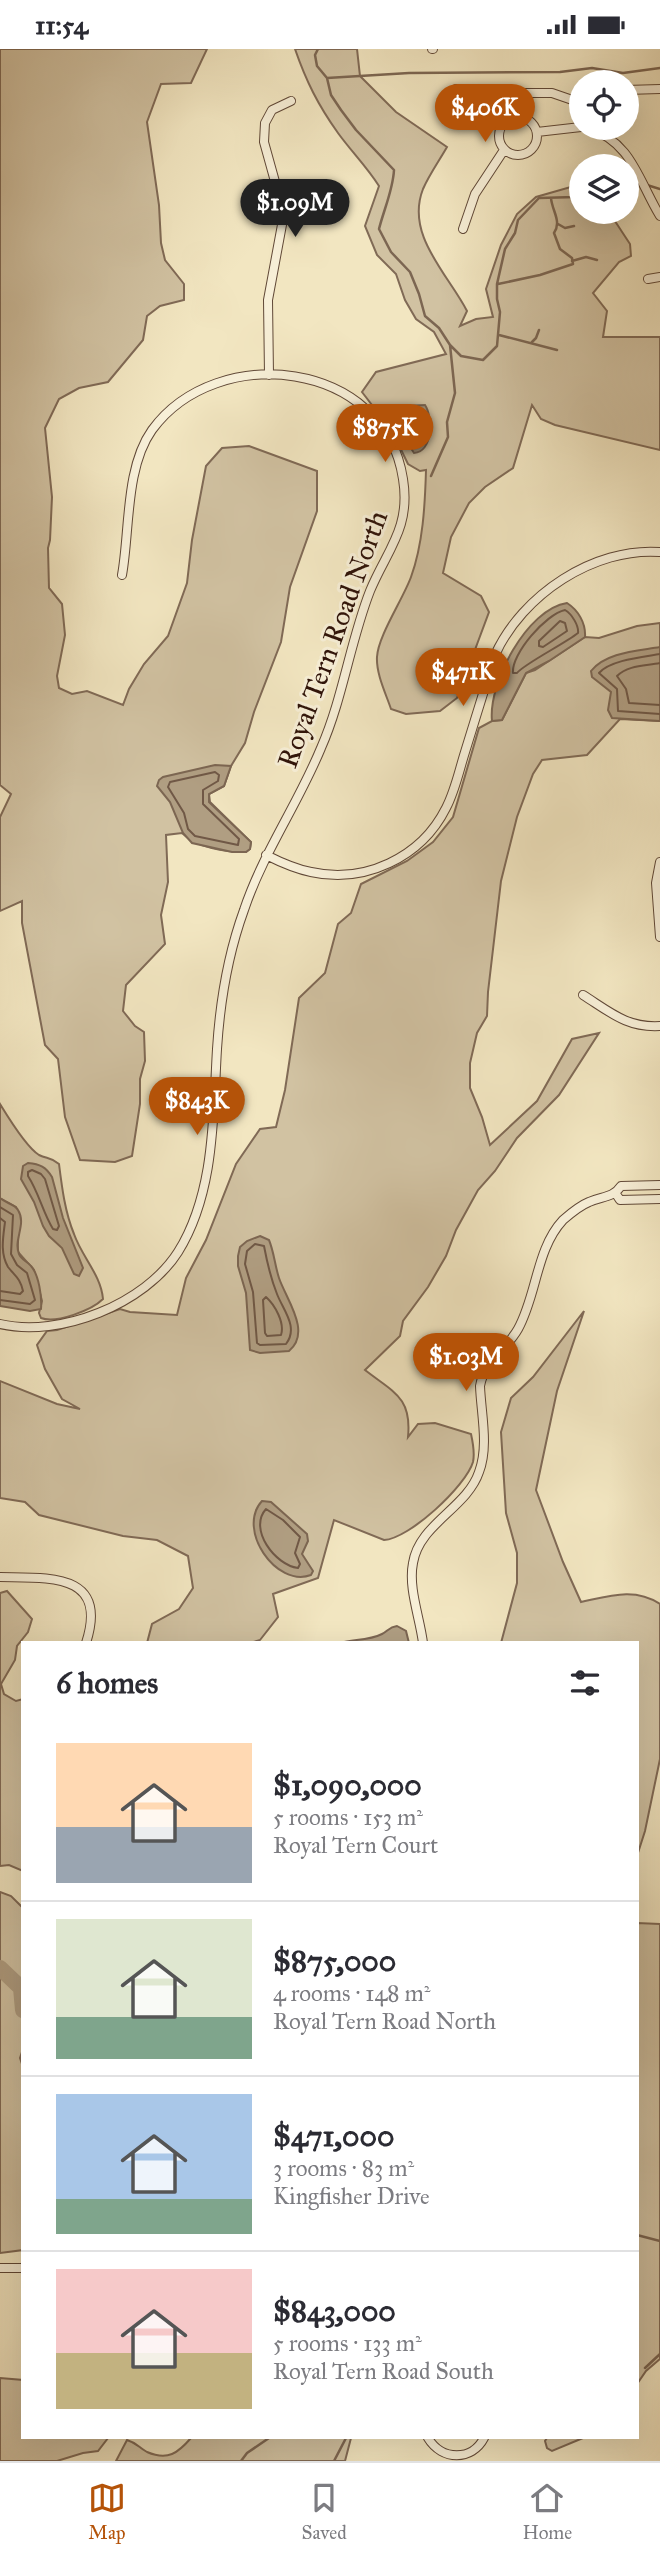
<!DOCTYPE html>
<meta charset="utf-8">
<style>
:root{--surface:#fff;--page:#f2f2f3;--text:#2b2b33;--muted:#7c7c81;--line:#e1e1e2;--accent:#b45309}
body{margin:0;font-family:"IM FELL Great Primer",serif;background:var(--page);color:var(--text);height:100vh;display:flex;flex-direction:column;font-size:26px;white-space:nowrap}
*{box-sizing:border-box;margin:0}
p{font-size:23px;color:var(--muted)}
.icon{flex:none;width:38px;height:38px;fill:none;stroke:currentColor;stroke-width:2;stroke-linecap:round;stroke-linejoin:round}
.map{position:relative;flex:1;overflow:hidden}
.sheet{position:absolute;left:21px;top:1592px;width:618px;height:798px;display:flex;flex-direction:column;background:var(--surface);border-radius:0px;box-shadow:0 7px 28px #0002}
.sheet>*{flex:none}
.buttons{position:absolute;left:569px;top:21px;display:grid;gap:14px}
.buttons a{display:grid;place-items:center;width:70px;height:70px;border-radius:50%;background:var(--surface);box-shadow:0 7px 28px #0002;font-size:35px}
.price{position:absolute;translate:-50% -60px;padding:0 16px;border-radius:24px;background:var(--accent);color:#fff;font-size:23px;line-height:46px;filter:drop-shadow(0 2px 4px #0008)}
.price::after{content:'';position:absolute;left:50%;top:42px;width:21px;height:16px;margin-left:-10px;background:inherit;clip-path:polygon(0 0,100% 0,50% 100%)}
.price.active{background:#222;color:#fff}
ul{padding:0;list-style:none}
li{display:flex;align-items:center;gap:21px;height:175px;padding:0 35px}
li+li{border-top:2px solid var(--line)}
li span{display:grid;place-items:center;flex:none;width:196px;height:140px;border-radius:0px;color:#555}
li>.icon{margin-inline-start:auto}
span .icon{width:84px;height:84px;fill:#fffc;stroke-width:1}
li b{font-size:30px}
h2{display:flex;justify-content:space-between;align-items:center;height:84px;padding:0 35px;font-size:30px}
.status{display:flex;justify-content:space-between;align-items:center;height:49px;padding:0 35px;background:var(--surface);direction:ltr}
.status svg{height:19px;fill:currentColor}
.menu{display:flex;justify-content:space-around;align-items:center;height:98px;border-top:2px solid var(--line);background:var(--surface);font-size:19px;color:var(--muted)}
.menu a{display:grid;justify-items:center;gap:4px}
.menu .active{color:var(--accent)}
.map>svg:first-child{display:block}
</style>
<div class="status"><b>11:54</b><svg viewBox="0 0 49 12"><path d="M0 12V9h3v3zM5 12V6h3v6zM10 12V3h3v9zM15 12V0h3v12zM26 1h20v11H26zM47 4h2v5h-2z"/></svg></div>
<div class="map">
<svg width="660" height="2412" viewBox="0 0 660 2412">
<rect width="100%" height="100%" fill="#f2e6c1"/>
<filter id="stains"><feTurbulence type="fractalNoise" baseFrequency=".00286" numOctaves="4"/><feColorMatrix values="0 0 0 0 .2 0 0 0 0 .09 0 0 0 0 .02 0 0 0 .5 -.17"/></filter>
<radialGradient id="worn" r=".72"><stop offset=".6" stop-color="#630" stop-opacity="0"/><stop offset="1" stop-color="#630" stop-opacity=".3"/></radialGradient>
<!-- green -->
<path fill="#d1c2a2" stroke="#806a56" stroke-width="2" d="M0,0H207L191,34L161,35L147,73L159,156L161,194L165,211L184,235V251L160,257L147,267L143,291L108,333L79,339L59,350L45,379L52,448L50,491L48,499L49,539L62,555L65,586L57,627L59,639L72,645L87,642L123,656L129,640L144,615L168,587L187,534L192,491L206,417L222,399L249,397L317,422V462L290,538L281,593L254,663L245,694L231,717L224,737L209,745L210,753L251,793L250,800L246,803C225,803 197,799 182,784L166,786L168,833L161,866L165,895L126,936L123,962L135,977L144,983L145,1012L140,1030V1055L132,1107L115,1113L80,1111L65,1068L58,1010L45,996L22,874V852L0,862V768L11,745L0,736Z
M295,0H357L360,27L396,63L447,98C439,112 429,126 423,140C405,186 448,225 467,262L460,277L476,270L493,268L486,240L501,196L517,165L536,148L581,135V163H609L630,195L631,207L619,213L593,244L607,262L603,288H660V401L555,376L541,370L532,356L513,419L485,438L469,454L451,488L443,524L481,547L489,563L457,649L440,662L406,665L391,660C386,645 376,625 377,608C378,587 403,550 411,528C423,495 425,456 426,421L420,422L408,415L392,382L362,343L376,323L446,305L434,283L416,270L405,251L396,225L377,206L365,177L379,137C367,118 351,102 338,84C318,56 306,32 295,0Z
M660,574V672L620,670L587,706L542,711L533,725L517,768L501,832L488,943L487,967L477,984L470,1014V1039L482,1068L490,1096L537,1052L572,990L599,984L559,1046L517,1089L495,1122L478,1141L456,1181L446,1207L428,1238L403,1272L400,1287L365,1321C393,1343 412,1348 408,1388L418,1375L435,1374L471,1385C473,1394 475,1404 473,1413C466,1437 409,1490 384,1491L334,1471L318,1529L273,1545L278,1568L260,1591L250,1594H147L152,1575L179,1560L193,1539L188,1507L157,1491L123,1487L39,1466L25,1453L0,1449V1332L57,1355L80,1360L62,1350L45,1320L37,1296L47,1282L57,1281L120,1260L130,1263L177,1266L186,1229L206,1191L236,1115L260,1080L276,1078L285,1041L299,949L325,924L338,875L351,864L361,835L407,812L433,793L453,768L479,679L492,672L502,671L526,624L535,621L585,588L599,589L637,577Z
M0,1055C8,1068 26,1098 39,1106C47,1110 51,1108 59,1115C62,1139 65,1163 74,1185C82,1208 101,1226 103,1250C92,1261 56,1275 41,1269L39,1264L42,1252L34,1221L18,1203L16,1158L0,1149Z
M584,1262L557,1342L536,1441L563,1513L581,1553C609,1547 635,1538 660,1555V1710L645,1782L637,1807V1594H501L517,1534V1504L506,1464L501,1383L511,1349L533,1328Z
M7,1542L32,1570L28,1583L17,1597L15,1611L1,1635L4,1645L16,1652L23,1650V1822L9,1816L0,1817V1544Z
M0,1843L11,1847L23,1859V2000L20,2009L23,2018V2201L0,2204Z
M637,1874L660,1875V2310L646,2322L637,2335Z
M0,2329L23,2331V2389H108L98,2402L83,2404L57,2412H0Z
M191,2389H351L345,2412H116L127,2391C137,2394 138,2398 147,2403C168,2412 178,2404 191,2389Z
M547,2389H583L552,2402L547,2399L545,2392Z"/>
<!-- water -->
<path fill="#b09e82" stroke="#7c6652" stroke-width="2" d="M425,356C433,368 433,403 414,404C409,397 395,366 395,360L402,357Z
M567,554C578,561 586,574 585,588L549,612L526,624L502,671L492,672C488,634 527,560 567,554Z
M660,598V672L612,669L608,661L611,643L592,628L591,622C606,603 638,602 660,598Z
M215,716L231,717L224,737L209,745V753L251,793L250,800L246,803H232L192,794L183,784L170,753L157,737L159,731L163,728Z
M28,1114C40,1115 46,1118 52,1128L63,1169L83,1219L79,1227L74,1225L62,1199L49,1187L43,1177L34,1153L21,1130L23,1117Z
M0,1149C5,1154 15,1155 18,1161C27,1175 13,1191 19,1205C21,1211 27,1212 31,1217C39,1226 42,1248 41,1260L30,1262L0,1257Z
M260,1187L269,1191C274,1203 275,1217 279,1229C286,1250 312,1283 289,1302L260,1304L250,1301L246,1244L238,1217V1207L240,1198L247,1192Z
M262,1452L271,1453L307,1485L308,1492L302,1505L313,1522L311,1526C276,1539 236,1480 262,1452Z
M397,1577L406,1582L409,1594H340C353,1590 368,1592 382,1585C388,1582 389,1578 397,1577Z"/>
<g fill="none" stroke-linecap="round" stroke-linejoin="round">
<!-- shore -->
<path stroke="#705846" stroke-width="2" d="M408,363H419L422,365L421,388L418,392L414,391L405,368Z
M565,561C572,565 579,577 578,584C564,595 524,615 517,624H513C511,605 546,565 565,561Z
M560,572L565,574L567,582L543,598L539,597V592Z
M660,605C643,608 610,611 599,624L617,640L618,662L660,665
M660,614C645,617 628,616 617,627L626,640L629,654L660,656
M215,723L219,726L218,732L203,741V755L239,790L238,796L195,787L188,780L184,764L168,738L170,733Z
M32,1121L41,1125L45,1130L59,1177L57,1181L53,1180C43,1164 39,1144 28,1127V1123Z
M0,1158L13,1166L11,1205L17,1216L27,1224L35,1251L30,1255L0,1251
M0,1169L5,1173C3,1189 0,1204 8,1218C16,1228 20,1229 23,1242L20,1245L0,1242
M255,1195L264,1197C267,1213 271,1230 277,1245C283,1261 299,1278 286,1295L260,1296L257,1294L253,1243L245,1215L247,1202Z
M266,1248C275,1256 285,1274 281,1286L267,1287L265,1284L263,1251Z
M266,1460L283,1471L300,1488L295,1504L300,1515L298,1519C275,1516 248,1480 266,1460Z"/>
<!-- stream -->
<path stroke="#7c6652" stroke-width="2.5" d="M318,0L315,6L317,17L327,29L331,46L341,61L356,81L394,121C393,141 384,160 379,180L391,203L410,223L419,245L425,267L439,279L450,296L461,307L483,311L497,297L500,263L497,250V235L505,200L515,184L518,171L539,149L575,148L581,142
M327,29L409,24L560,23L592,19L623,24L660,19
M626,134L640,135
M647,136L660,140
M558,175L565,179L574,177
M572,212L586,208L597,211
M498,235L540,226L573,215L572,209L560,200L554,184C562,172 552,162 551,149
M499,286L557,301
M532,293L536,289L539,281
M431,427L448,388L447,373L455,344L450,296
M637,2186L660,2192
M645,2319L660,2305
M241,2412L247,2404L269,2389
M334,2412L346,2389"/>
<!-- river -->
<path stroke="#b09e82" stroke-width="16" d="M0,1919L21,1939L23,1961"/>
<!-- minor casing -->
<g stroke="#604837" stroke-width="10">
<path id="minor" d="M432,0H433
M456,40L504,74
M626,41L660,40
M513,44H552L581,54
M499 87a19 19 0 1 1 38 0a19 19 0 1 1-38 0Z
M588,79C632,93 638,131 660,167
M537,83L581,78
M463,180L475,145L504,101
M648,230L660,228
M269,326L268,251L284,165L264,93L265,74L272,61L291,52
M266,806C280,813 295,820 311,823C364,835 421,809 446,759C455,742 459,722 465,703C475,671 485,638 495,606C522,546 594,498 660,503
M660,813L656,834L660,888
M583,946C610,963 627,979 660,977
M616,1145L620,1151L660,1150
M0,1275C60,1289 145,1255 178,1203C215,1144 213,1067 217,1000C220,953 228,905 244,861C263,804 298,755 321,699C343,649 350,593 370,542C387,501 411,479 403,430C385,311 217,292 152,381C125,419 130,482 122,526
M0,1528C48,1529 109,1523 86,1594
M423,1594C420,1569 408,1539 413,1514C419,1475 467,1459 479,1423C489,1397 481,1364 480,1337C484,1313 507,1300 518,1280C537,1246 536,1200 563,1171C571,1164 579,1157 589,1153C602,1147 613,1149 621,1137L660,1136
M0,2219H23
M428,2389C442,2412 472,2412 484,2389"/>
</g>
<!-- minor -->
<use href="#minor" stroke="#f7efd7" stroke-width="8"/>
</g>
<g text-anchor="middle" stroke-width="6" stroke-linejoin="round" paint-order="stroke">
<!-- street labels -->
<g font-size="28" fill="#2f1309" stroke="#f7efd7">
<text transform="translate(332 590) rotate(-70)" y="10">Royal Tern Road North</text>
</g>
</g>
<rect width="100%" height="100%" filter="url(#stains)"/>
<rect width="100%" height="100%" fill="url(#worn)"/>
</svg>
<div class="buttons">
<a><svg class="icon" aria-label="locate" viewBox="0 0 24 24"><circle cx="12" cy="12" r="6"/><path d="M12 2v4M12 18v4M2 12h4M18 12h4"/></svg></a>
<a><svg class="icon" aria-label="layers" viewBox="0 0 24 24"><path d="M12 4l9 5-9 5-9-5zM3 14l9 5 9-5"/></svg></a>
</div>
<b class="price" style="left:485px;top:95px">$406K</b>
<b class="price active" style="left:295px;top:190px">$1.09M</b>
<b class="price" style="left:385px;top:415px">$875K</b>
<b class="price" style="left:463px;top:659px">$471K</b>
<b class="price" style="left:197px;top:1088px">$843K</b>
<b class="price" style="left:466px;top:1344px">$1.03M</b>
<section class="sheet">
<h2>6 homes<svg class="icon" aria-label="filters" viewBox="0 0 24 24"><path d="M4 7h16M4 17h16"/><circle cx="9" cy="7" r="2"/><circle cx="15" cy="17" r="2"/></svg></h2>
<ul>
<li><span style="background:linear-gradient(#ffd9b3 60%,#9aa5b1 0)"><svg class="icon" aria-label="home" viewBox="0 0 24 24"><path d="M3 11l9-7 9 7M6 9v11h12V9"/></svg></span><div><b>$1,090,000</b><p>5 rooms · 153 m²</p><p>Royal Tern Court</p></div></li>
<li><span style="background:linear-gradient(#dfe7d0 70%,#7fa58c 0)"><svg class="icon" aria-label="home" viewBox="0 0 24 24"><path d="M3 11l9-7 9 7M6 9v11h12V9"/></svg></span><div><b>$875,000</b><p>4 rooms · 148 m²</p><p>Royal Tern Road North</p></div></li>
<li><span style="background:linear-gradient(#a9c7e8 75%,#7fa58c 0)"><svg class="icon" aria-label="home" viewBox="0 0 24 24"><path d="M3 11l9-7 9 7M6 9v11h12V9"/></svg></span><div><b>$471,000</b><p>3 rooms · 83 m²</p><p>Kingfisher Drive</p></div></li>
<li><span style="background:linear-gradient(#f6c9c9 60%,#c2b280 0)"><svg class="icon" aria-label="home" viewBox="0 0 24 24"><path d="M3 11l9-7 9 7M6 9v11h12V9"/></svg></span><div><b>$843,000</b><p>5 rooms · 133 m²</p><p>Royal Tern Road South</p></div></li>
</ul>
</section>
</div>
<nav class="menu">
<a class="active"><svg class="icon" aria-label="map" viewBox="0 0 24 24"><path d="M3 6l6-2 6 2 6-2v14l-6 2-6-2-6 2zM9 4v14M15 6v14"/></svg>Map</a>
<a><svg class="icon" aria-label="saved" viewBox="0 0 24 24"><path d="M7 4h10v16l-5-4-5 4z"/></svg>Saved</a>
<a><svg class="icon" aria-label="home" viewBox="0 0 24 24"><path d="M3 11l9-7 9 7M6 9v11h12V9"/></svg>Home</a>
</nav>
